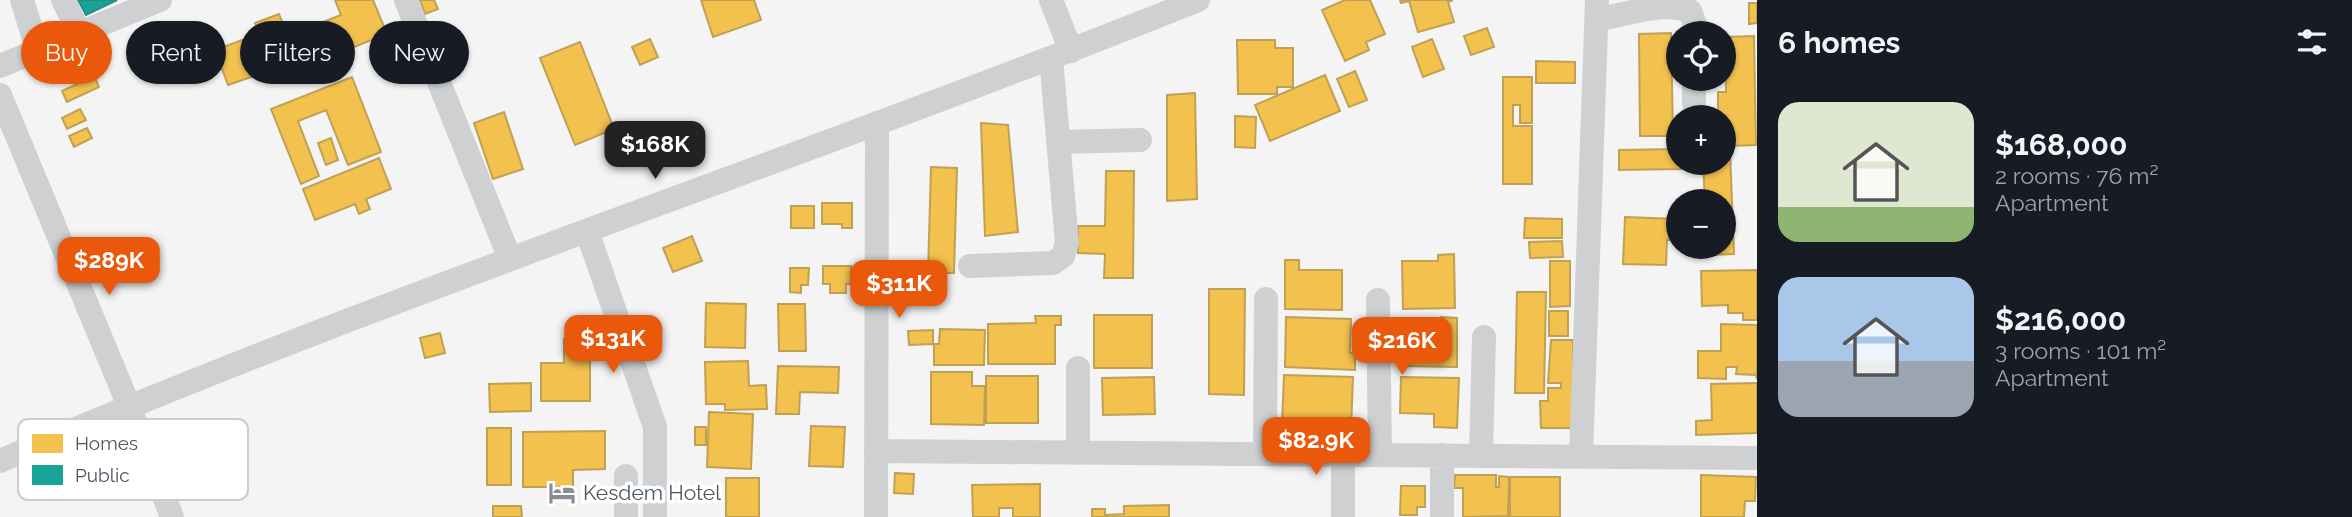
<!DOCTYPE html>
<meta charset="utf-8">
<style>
:root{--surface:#171b24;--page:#20242c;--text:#f1f3f6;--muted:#9ea1a6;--accent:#ea580c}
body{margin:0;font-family:Raleway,sans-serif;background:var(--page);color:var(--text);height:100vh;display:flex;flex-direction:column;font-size:26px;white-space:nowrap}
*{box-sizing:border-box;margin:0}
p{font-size:23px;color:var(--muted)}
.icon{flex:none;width:38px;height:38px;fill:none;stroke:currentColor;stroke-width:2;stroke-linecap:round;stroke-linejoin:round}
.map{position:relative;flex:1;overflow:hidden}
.panel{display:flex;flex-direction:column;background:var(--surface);width:595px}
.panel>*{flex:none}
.banner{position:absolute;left:21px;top:21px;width:665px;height:63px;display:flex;gap:14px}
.buttons{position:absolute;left:1666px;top:21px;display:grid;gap:14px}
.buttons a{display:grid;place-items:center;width:70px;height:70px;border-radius:50%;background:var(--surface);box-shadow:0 2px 5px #0004;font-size:35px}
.price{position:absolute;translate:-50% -60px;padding:0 16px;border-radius:14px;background:var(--accent);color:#fff;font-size:23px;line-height:46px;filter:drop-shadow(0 2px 4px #0008)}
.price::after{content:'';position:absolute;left:50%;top:42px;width:21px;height:16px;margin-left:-10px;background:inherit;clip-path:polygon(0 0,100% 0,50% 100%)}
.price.on{background:#222;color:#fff}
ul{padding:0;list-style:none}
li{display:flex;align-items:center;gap:21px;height:175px;padding:0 21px}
li span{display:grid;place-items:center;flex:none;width:196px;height:140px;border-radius:21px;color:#555}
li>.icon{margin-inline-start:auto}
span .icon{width:84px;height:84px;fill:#fffc;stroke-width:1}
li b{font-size:30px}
h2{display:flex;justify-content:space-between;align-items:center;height:84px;padding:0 21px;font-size:30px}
.chip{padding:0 24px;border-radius:32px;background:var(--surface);box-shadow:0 2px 5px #0004;font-size:24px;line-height:63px}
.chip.on{background:var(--accent);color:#fff}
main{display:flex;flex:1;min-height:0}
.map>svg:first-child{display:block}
</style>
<main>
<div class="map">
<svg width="1757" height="517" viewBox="0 0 1757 517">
<rect width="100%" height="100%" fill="#f4f4f4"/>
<!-- homes -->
<path fill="#f2c14e" stroke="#c0a154" stroke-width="2" d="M335,0H373L387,34L276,78L255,23L279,14L288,36L341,15Z
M420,0H434L438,9L425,14Z
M701,0H754L761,20L713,37Z
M1345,0H1370L1385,34L1366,42L1369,50L1345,61L1322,10Z
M1400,0H1453L1448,2L1454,22L1418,32L1409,1L1401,3Z
M1749,3H1757V23L1749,24Z
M1487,28L1494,47L1471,55L1464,36Z
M1671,33L1673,136H1640L1639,34Z
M1754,36L1756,145L1728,146L1727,125H1724V117H1718V92H1726L1725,37Z
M250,37L263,73L228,85L215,50Z
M650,39L658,57L640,65L632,47Z
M1432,39L1444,69L1423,77L1412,47Z
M1237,40H1275V48H1293V87H1277V94H1238Z
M580,42L614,129L575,145L540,58Z
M1536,61L1575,62V83H1536Z
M1355,71L1367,100L1349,107L1337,79Z
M1325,75L1340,111L1270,141L1255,105Z
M94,76L99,87L67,102L62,91Z
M352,77L381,152L348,165L326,110L298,121L319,176L301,184L271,109Z
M1503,77H1532V123H1520V105H1513V126H1532V184H1503Z
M1195,93L1197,199L1167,201V95Z
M80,109L86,120L67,129L62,118Z
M504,112L523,169L493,179L474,123Z
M1235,116L1256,117L1255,148L1235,147Z
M981,123L1008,125L1018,232L985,236Z
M87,128L92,138L74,147L69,136Z
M331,138L338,160L326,165L318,143Z
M1678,149V163H1681V169L1619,170V150Z
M1730,150L1734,254L1707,255L1706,247H1724V201H1705L1703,163H1724V151Z
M379,158L391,189L366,199L370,209L359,214L355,204L315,220L303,189Z
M931,167L957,168L954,273H928Z
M1106,171H1134L1133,278H1104L1105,254L1078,253V226H1105Z
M822,203H852V228H842V224H822Z
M791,206H814V228H791Z
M1625,217L1677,219L1676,240H1667L1666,265L1623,264Z
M1525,218L1562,219V238H1524Z
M692,236L702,261L673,272L663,248Z
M1562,241L1563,257L1530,258L1529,242Z
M1454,254L1455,308L1403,309L1402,261H1438V255Z
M1285,260H1299V270H1342V310L1285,309Z
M1550,261H1570V306L1550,307Z
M823,266H851V284H846V293H830V284H823Z
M790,268H809L808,285H801V293L790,292Z
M1757,270V320H1743V313H1728V305L1702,306L1701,271Z
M1209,289H1245L1244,395L1209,394Z
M1517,292H1546L1544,393H1515Z
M706,303L746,304L745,348L705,347Z
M778,304H805L806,351H779Z
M1549,311H1568V336H1549Z
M1094,315H1152V368H1094Z
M1035,316H1061V325H1055V364H988V324L1036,323Z
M1286,317L1351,319L1350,353H1355V370L1285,367Z
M1441,317L1457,318V367L1401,366L1402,331L1441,332Z
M1721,324L1757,325V379L1756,375L1736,374L1737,367H1726V379L1698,378V351H1721Z
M940,329L985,330L984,365H934V344H939Z
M933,330V344L909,345L908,331Z
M440,333L445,353L425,358L420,338Z
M564,339H581V353L590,358V401H541V363H564Z
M1551,340H1573V404L1578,428H1541L1540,401H1548V388H1561V383H1548Z
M748,361L749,386L766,385L767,409L725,410V404H706L705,362Z
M778,366L839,367L838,393L800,392L799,414H776Z
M931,372H972V386H985L984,425L931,424Z
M1284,375L1353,377L1351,430H1326V433H1308V425L1282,424Z
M986,376H1038V423H986Z
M1154,377L1155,414L1103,415L1102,378Z
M1401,377L1459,378L1457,428L1434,427V414L1400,413Z
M531,383V411L490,412L489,384Z
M1757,383V433L1696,435V421L1712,420L1711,384Z
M709,412L753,414L751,469L707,467Z
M811,426L845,427L843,467L809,466Z
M695,427H706V445H695Z
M487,428H511V485H487Z
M605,431V469L573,470V487H523V432Z
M895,473L914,474L913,494L894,493Z
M1455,475H1496V487H1499V476L1509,477L1508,516L1463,517V488H1454Z
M1701,475L1756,477L1755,501H1745L1744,517H1701Z
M1510,477H1560V517H1510Z
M726,478H759V517H726Z
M1040,484V517H1013V508H999V517H973L972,485Z
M1401,486H1425V507H1417V515H1400Z
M1169,505V517H1092V509H1105V515L1124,514V506Z
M493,506H521L522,517H493Z"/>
<!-- public -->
<path fill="#17a398" stroke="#268c88" stroke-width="2" d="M78,0H117L86,15Z"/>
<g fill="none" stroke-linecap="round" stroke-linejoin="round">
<!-- minor -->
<path stroke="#ced0d2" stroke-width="24" d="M22,0L38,51
M63,0L80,34
M406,0L510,259
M1051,0L1071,51
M1597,20C1627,14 1661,1 1690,11L1695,24V33
M0,66L160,0
M0,95L129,406L172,517
M1694,104V79
M1059,142L1140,140
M587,231L655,427V517
M970,266L1053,263L1063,256L1067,243L1051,58
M1378,300L1380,455
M876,451L1757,458
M1078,453V368
M1265,454L1266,299
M1343,454V517
M1442,455V517
M1481,455L1484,337
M1581,456L1597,0
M0,461C393,292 801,159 1198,0
M626,476V517
M876,517L877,123"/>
</g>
<!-- icons -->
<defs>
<g id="hotel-bare" transform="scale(2.1)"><path d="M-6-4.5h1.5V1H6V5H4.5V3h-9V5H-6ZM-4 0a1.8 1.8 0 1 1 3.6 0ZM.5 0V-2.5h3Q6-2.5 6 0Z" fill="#868d94" stroke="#fff" stroke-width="2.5" paint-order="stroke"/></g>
</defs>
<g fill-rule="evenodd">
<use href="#hotel-bare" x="562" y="493"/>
</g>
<g text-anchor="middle" stroke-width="7" stroke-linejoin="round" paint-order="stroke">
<!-- poi labels -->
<g font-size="21" fill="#4a5661" stroke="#fff" text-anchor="start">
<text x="583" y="500">Kesdem Hotel</text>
</g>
</g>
<!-- legend -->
<rect x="18" y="419" width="230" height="81" rx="10" fill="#fff" stroke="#c9ccd0" stroke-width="2"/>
<rect x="32" y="434" width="31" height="19" fill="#f2c14e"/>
<rect x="32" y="465" width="31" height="20" fill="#17a398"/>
<g font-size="19" fill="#4a5661">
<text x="75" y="450">Homes</text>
<text x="75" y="482">Public</text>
</g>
</svg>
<div class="buttons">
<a><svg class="icon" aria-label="locate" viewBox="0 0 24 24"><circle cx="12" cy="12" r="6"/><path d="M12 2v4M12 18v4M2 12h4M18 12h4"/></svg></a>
<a>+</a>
<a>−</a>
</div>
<b class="price on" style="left:655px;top:181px">$168K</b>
<b class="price" style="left:109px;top:297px">$289K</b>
<b class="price" style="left:899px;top:320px">$311K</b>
<b class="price" style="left:613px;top:375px">$131K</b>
<b class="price" style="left:1402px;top:377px">$216K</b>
<b class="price" style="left:1316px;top:477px">$82.9K</b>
<div class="banner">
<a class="chip on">Buy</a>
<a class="chip">Rent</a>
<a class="chip">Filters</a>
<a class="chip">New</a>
</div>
</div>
<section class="panel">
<h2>6 homes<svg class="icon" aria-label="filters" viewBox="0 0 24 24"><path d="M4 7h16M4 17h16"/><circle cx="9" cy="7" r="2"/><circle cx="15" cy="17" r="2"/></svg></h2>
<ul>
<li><span style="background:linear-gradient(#dfe7d0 75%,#8fb573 0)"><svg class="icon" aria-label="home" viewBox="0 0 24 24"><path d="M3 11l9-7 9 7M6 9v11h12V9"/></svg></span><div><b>$168,000</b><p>2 rooms · 76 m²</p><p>Apartment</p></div></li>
<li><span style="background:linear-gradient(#a9c7e8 60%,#9aa5b1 0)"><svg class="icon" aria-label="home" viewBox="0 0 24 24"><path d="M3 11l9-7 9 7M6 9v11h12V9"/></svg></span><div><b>$216,000</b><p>3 rooms · 101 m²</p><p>Apartment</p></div></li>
</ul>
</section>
</main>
